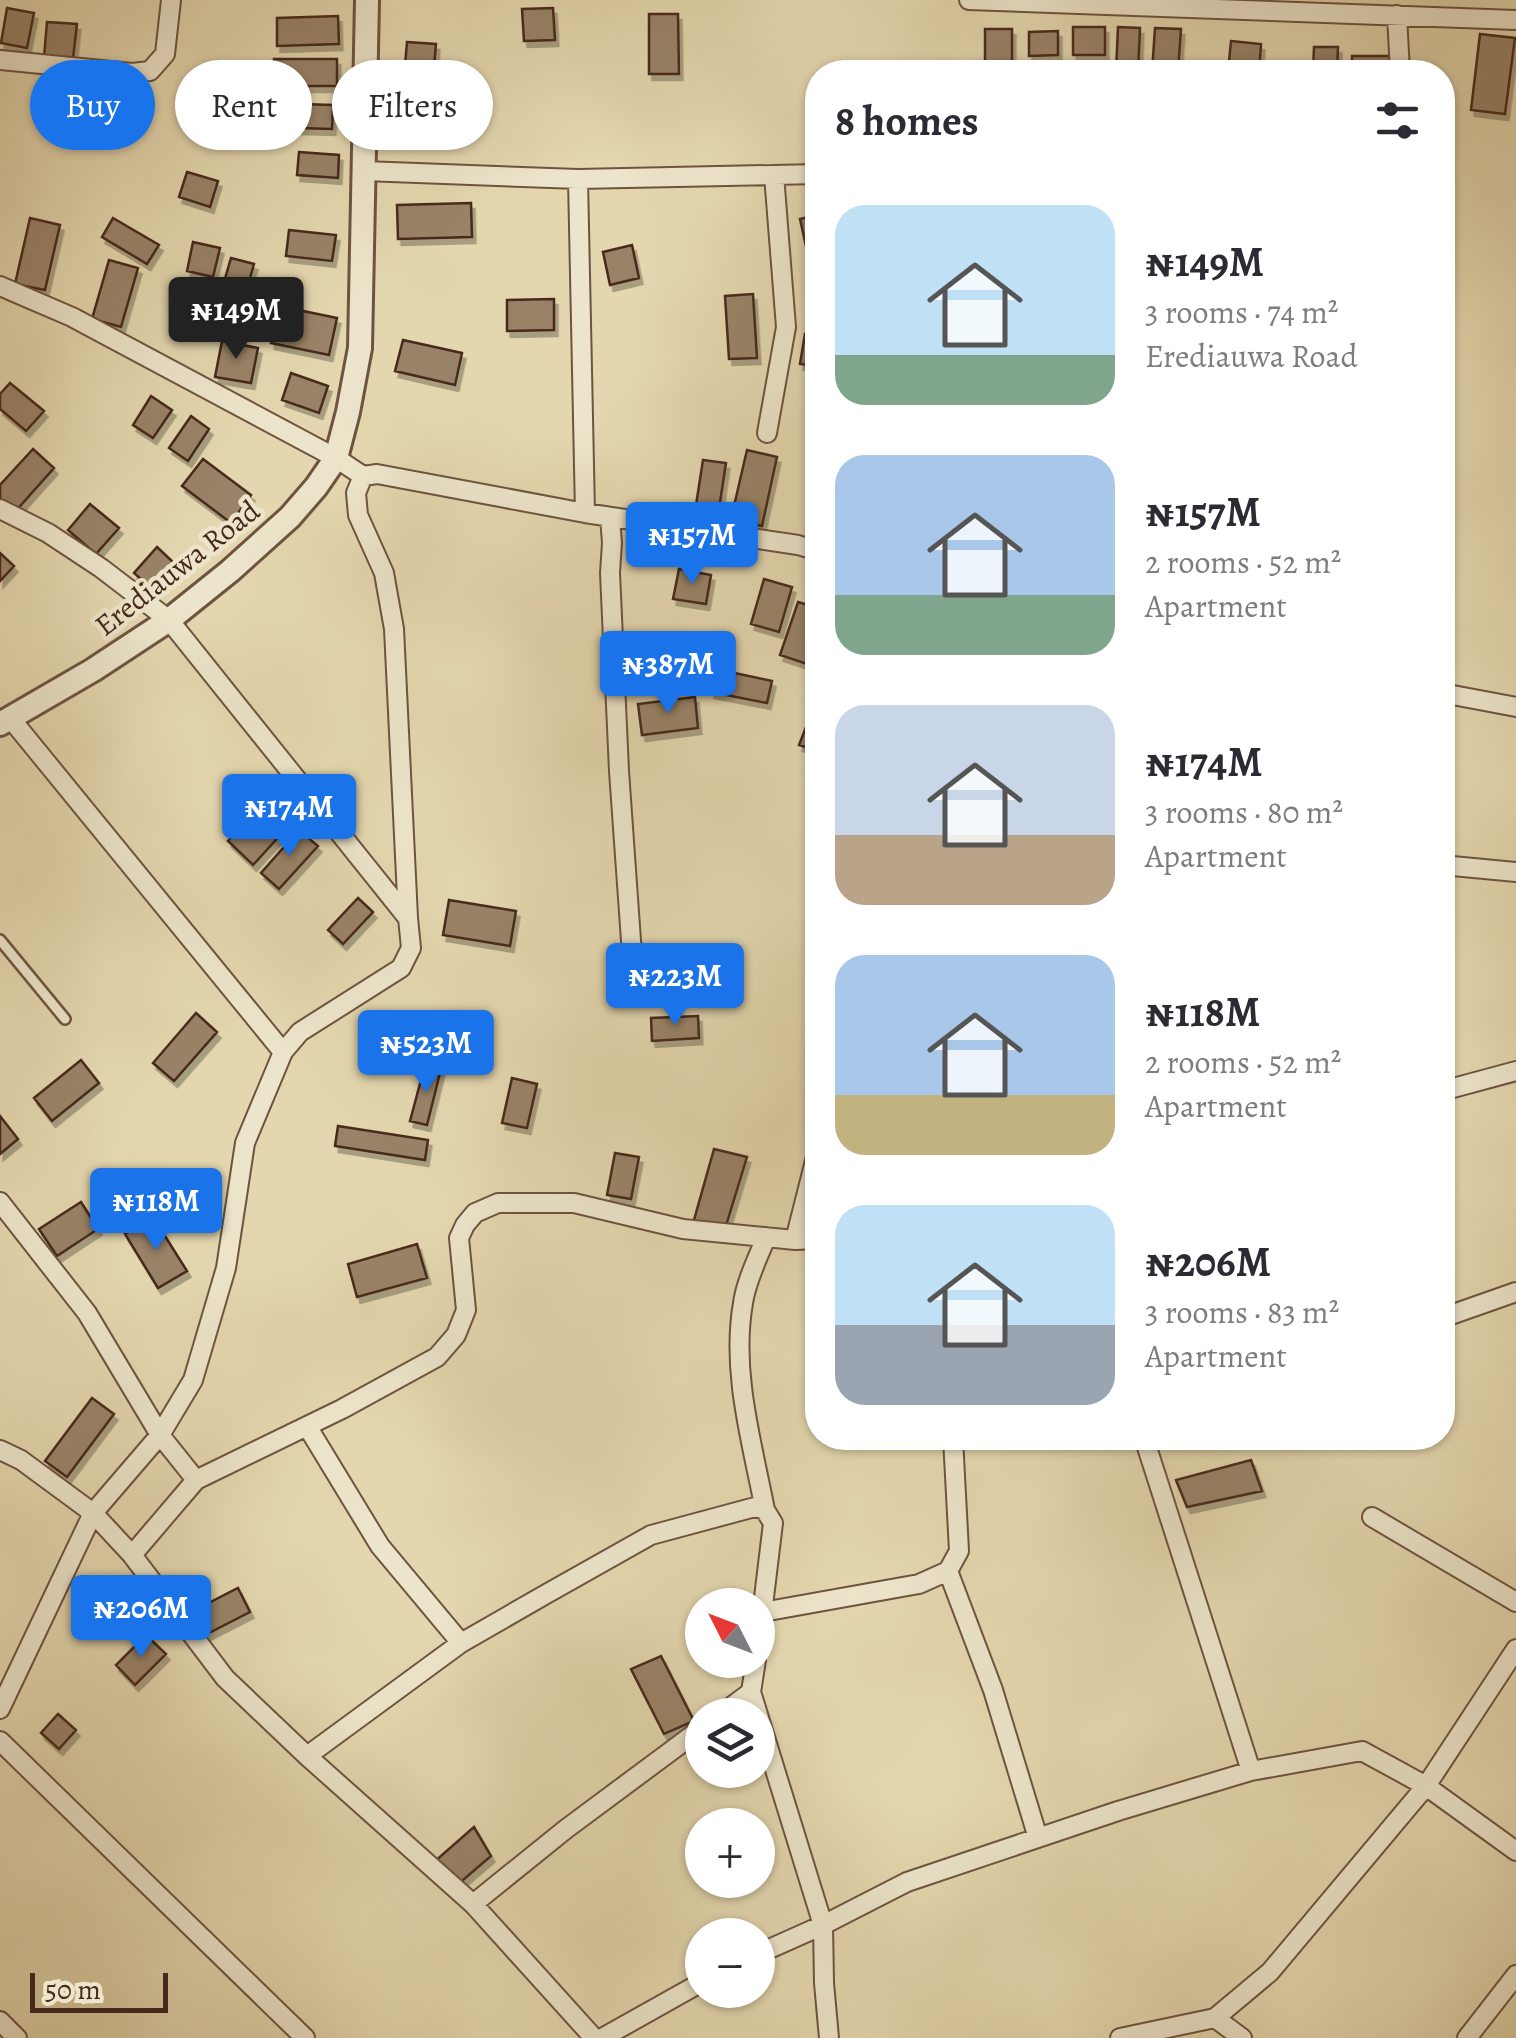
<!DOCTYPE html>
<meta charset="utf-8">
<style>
:root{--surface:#fff;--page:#f7f7f7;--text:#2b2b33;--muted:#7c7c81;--accent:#1a73e8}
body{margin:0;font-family:Alegreya,serif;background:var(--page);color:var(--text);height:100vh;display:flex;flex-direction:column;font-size:38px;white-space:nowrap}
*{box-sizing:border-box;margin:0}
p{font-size:32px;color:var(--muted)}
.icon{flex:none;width:55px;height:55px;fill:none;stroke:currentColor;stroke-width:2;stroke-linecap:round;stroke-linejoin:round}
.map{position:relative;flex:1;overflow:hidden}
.sheet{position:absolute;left:805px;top:60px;width:650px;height:1390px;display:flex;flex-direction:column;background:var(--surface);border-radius:40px;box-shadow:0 2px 8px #0004}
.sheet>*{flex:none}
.banner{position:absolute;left:30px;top:60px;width:625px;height:90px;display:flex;gap:20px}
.needle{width:65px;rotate:312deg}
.buttons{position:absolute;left:685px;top:1588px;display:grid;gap:20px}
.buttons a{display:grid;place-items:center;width:90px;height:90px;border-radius:50%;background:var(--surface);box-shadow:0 2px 8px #0004;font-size:50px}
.scale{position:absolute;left:30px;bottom:25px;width:138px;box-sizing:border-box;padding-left:10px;border:5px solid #47291b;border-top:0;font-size:28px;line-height:35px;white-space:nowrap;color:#47291b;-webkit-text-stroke:8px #ede5cb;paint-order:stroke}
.price{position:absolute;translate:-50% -85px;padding:0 22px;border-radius:10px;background:var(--accent);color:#fff;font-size:32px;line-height:65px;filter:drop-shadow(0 2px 5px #0008)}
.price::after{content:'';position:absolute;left:50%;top:60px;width:30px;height:22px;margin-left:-15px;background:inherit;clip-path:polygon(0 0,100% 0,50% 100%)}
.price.on{background:#222;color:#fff}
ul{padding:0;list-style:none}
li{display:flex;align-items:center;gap:30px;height:250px;padding:0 30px}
li span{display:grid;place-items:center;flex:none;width:280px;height:200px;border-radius:30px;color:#555}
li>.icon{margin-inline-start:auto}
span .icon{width:120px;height:120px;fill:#fffc;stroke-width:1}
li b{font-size:42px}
h2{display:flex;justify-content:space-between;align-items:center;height:120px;padding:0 30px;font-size:42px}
.chip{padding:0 35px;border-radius:45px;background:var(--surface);box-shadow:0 2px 8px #0004;font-size:35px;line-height:90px}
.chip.on{background:var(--accent);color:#fff}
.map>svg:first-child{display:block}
</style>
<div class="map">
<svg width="1516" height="2038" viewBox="0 0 1516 2038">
<defs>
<filter id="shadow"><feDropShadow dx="3.5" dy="6" stdDeviation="0" flood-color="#0004"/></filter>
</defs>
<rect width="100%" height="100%" fill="#e4d7af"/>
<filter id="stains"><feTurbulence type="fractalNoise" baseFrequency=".002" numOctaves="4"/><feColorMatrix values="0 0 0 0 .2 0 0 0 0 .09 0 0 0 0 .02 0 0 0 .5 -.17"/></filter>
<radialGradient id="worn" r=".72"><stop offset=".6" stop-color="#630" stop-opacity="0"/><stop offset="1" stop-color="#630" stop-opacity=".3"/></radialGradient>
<!-- building -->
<path fill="#998368" stroke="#47291b" stroke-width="2.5" filter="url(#shadow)" d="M7,8L34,13L27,48L1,43Z
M553,8L555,40L524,41L522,9Z
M649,14H678L679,74H649Z
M338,16L339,44L277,46V18Z
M47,22L77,24L73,59L44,57Z
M1073,27H1105V55H1073Z
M1118,27L1140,28L1138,72H1116Z
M1155,28L1181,29L1178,72H1152Z
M985,29H1012V72H985Z
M1058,31V55L1029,56V32Z
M1480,34L1515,38L1505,114L1471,110Z
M1231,41L1261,44L1259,72H1228Z
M407,42L436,44L433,80L404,77Z
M1314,47H1338L1337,72H1313Z
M1352,56H1391L1390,72H1352Z
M274,59H337V86H273Z
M300,104L333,105L332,129L298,128Z
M299,152L339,155L338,178L297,175Z
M187,172L218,181L210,207L179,197Z
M471,203L472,237L398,239L397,205Z
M818,215V277L813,278L800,219Z
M30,218L60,225L45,290L15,284Z
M113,218L159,245L147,264L102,237Z
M289,230L336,235L332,261L286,256Z
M193,242L220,248L213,277L187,271Z
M632,245L639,278L610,285L603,252Z
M231,258L254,264L245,296L222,289Z
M109,260L138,268L121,327L92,319Z
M753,294L757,358L729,359L725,296Z
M814,295H818V330H813Z
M554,299V330L507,331V300Z
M279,306L337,318L329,355L271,343Z
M805,334L818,336V366L800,364Z
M403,340L462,353L455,385L395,371Z
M222,341L258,348L251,383L215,377Z
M291,373L328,386L319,413L282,400Z
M10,383L44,411L26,431L0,409V394Z
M151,396L172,410L153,438L133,425Z
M191,416L209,429L188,461L169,448Z
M33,449L54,468L13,514L0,503V485Z
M747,450L777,457L762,526L731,519Z
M203,459L251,495L231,523L182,486Z
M703,460L726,463L719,509L696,505Z
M90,504L119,528L96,554L68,530Z
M157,547L173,562L150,587L134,573Z
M0,553L14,566L0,581Z
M679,569L711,575L706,604L673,599Z
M764,579L792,587L779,632L751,624Z
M798,602L818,608V632L807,664L780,655Z
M647,641L701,650L695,682L642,672Z
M716,669L772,681L767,703L711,692Z
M695,697L698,728L642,735L638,704Z
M818,697V751L799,745Z
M270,796L295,819L253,865L228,841Z
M299,830L318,846L279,889L261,873Z
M358,898L373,912L343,944L328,930Z
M449,900L516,911L510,946L443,935Z
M196,1013L217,1032L174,1081L153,1063Z
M698,1016L699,1038L652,1041L651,1018Z
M81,1060L99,1083L52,1121L34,1098Z
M425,1065L441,1069L427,1125L410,1121Z
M512,1078L537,1084L527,1128L502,1123Z
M0,1116L18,1139L0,1154Z
M338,1126L428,1140L425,1160L335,1146Z
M714,1149L747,1157L725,1229L694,1220Z
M615,1153L639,1157L631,1199L607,1195Z
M81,1202L98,1229L57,1256L39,1229Z
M153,1217L187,1271L158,1288L125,1234Z
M417,1244L427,1278L357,1297L348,1264Z
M92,1398L114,1414L67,1477L45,1461Z
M1251,1460L1262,1491L1187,1507L1176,1480Z
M238,1588L250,1612L203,1636L191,1612Z
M146,1635L166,1654L135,1685L116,1665Z
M661,1656L694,1721L664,1734L631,1669Z
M58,1714L76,1730L59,1749L41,1733Z
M474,1827L491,1856L456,1886L434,1862Z"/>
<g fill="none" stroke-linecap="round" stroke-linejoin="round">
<!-- service casing -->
<g stroke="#6e5440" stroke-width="14">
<path id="service" d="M0,940L65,1019"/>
</g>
<!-- minor casing -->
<g stroke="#6e5440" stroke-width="22">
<path id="minor" d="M969,0L1516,20
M1397,15L1400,72
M0,60L132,73L150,71L165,54L171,0
M364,171L578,179L818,174
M578,179L585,513
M0,286L72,317L336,458L363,476L377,474L585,513L798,545L818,551
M767,433L786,327L774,175
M0,509L48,533L101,568L169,620L407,917
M610,517L612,543L610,573L619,771L634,983
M1442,693L1516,707
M11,719L283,1052
M1442,865L1516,872
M1442,1091L1516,1071
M0,1202L87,1313L160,1435L196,1480
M795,1240L818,1149
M1442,1318L1516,1292
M307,1426L380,1546L461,1643
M1144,1438L1251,1771
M0,1450L21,1460L93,1513L132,1555L225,1678L307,1756L473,1904L594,2038
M1372,1517L1516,1602
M132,1555L196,1480L342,1409L437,1357L456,1335L466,1310L459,1238L465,1225L475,1213L498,1203H574L683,1229L795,1240L818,1239
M948,1571L993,1690L1038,1838
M763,1612L919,1584L948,1571L959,1551L953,1438
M758,1647L773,1523L765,1510C752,1442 731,1372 743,1303C746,1281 758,1258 766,1237
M756,1660L751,1692L823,1925L824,1983L829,2038
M0,1709L93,1513L160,1435L193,1380L226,1268L245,1143L283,1052L300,1032L401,968L411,948L408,918L394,629L384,573L358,515L356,493L363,476
M720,1715L751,1692
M0,1741L305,2038
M307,1756L461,1643L548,1593L651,1535L755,1507L765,1510
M473,1904L566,1829L702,1728
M758,1954L823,1925L907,1882L1118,1811L1251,1771L1362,1751L1426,1786L1516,1851
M1215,2018L1242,2038
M0,2021L17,2038
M602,2038L702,1982
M1120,2038L1215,2018L1270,1972L1426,1786L1516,1649
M1467,2038L1516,1975"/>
</g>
<!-- tertiary casing -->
<g stroke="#6e5440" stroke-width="28">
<path id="tertiary" d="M0,724L93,670L169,620L230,571L290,517L316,487L336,458L348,412L360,348L367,0"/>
</g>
<!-- service -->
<use href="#service" stroke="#ede5cb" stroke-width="9"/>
<!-- minor -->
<use href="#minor" stroke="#ede5cb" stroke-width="18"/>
<!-- tertiary -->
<use href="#tertiary" stroke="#ede5cb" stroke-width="22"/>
</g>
<g text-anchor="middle" stroke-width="9" stroke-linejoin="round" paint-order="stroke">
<!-- street labels -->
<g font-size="30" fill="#47291b" stroke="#ede5cb">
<text transform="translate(177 568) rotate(-38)" y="10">Erediauwa Road</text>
</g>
</g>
<rect width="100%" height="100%" filter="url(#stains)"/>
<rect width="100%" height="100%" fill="url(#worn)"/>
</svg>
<div class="buttons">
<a><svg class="needle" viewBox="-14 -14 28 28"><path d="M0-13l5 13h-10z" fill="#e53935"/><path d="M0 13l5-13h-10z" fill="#7c7c81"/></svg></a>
<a><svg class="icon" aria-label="layers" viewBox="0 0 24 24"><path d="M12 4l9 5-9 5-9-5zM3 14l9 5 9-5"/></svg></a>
<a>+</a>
<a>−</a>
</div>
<div class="scale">50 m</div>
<b class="price on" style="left:236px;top:362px">₦149M</b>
<b class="price" style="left:692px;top:587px">₦157M</b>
<b class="price" style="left:668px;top:716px">₦387M</b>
<b class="price" style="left:289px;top:859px">₦174M</b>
<b class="price" style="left:675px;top:1028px">₦223M</b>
<b class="price" style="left:426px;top:1095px">₦523M</b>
<b class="price" style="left:156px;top:1253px">₦118M</b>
<b class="price" style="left:141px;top:1660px">₦206M</b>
<div class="banner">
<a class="chip on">Buy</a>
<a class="chip">Rent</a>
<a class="chip">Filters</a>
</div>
<section class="sheet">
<h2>8 homes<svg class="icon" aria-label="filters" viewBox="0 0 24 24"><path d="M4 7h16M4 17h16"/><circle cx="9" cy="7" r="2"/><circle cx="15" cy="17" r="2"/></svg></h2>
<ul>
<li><span style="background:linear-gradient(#bfe0f5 75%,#7fa58c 0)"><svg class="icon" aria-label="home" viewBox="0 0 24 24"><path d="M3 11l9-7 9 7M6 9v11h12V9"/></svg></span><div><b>₦149M</b><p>3 rooms · 74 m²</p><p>Erediauwa Road</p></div></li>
<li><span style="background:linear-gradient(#a9c7e8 70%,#7fa58c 0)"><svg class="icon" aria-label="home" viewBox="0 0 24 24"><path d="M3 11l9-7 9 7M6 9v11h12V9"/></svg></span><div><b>₦157M</b><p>2 rooms · 52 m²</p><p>Apartment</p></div></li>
<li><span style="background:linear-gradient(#c9d6e8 65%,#b9a48a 0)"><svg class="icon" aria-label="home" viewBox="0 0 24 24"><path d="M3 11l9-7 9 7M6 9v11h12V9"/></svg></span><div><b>₦174M</b><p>3 rooms · 80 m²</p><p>Apartment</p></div></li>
<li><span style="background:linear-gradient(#a9c7e8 70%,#c2b280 0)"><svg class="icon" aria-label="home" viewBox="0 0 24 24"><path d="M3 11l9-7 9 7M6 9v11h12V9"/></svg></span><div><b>₦118M</b><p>2 rooms · 52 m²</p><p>Apartment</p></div></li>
<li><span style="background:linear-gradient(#bfe0f5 60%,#9aa5b1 0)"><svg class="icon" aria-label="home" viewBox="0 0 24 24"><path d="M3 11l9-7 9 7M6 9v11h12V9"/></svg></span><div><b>₦206M</b><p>3 rooms · 83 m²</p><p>Apartment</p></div></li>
</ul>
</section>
</div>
